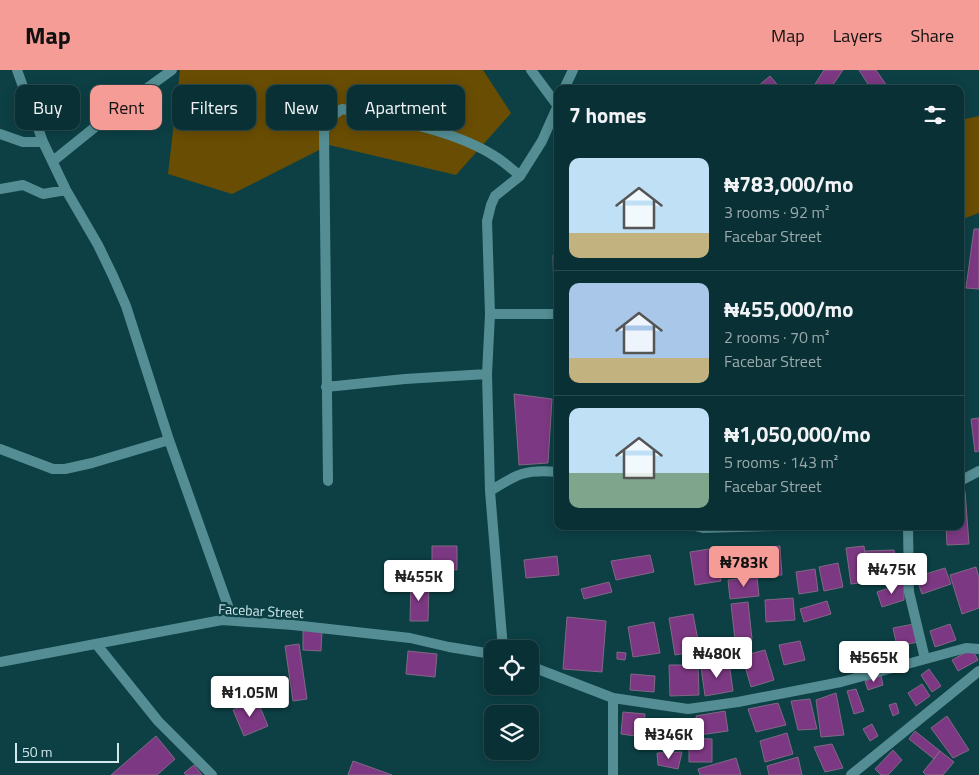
<!DOCTYPE html>
<meta charset="utf-8">
<style>
:root{--surface:#093034;--page:#12383c;--text:#f1f3f6;--muted:#99a9ac;--line:#294b4f;--accent:#f59c96}
body{margin:0;font-family:"Titillium Web",sans-serif;background:var(--page);color:var(--text);height:100vh;display:flex;flex-direction:column;font-size:19px;white-space:nowrap}
*{box-sizing:border-box;margin:0}
p{font-size:16px;color:var(--muted)}
.icon{flex:none;width:28px;height:28px;fill:none;stroke:currentColor;stroke-width:2;stroke-linecap:round;stroke-linejoin:round}
.map{position:relative;flex:1;overflow:hidden}
.details{position:absolute;left:554px;top:15px;width:410px;height:445px;display:flex;flex-direction:column;background:var(--surface);border-radius:10px;box-shadow:0 2px 12px #0003,0 0 0 1px var(--line)}
.details>*{flex:none}
.banner{position:absolute;left:15px;top:15px;width:464px;height:45px;display:flex;gap:10px}
.tools{position:absolute;left:484px;top:570px;display:grid;gap:10px}
.tools a{display:grid;place-items:center;width:55px;height:55px;border-radius:10px;background:var(--surface);box-shadow:0 2px 12px #0003,0 0 0 1px var(--line);font-size:25px}
.scale{position:absolute;left:15px;bottom:12px;width:104px;box-sizing:border-box;padding-left:5px;border:2px solid #d1e9ec;border-top:0;font-size:14px;line-height:18px;white-space:nowrap;color:#d1e9ec;-webkit-text-stroke:4px #0c4045;paint-order:stroke}
.price{position:absolute;translate:-50% -42px;padding:0 11px;border-radius:5px;background:#fff;color:#222;font-size:16px;line-height:32px;filter:drop-shadow(0 1px 2px #0008)}
.price::after{content:'';position:absolute;left:50%;top:30px;width:15px;height:11px;margin-left:-8px;background:inherit;clip-path:polygon(0 0,100% 0,50% 100%)}
.price.selected{background:var(--accent);color:#111}
ul{padding:0;list-style:none}
li{display:flex;align-items:center;gap:15px;height:125px;padding:0 15px}
li+li{border-top:1px solid var(--line)}
li span{display:grid;place-items:center;flex:none;width:140px;height:100px;border-radius:10px;color:#555}
li>.icon{margin-inline-start:auto}
span .icon{width:60px;height:60px;fill:#fffc;stroke-width:1}
li b{font-size:21px}
h2{display:flex;justify-content:space-between;align-items:center;height:60px;padding:0 15px;font-size:21px}
.chip{padding:0 18px;border-radius:10px;background:var(--surface);box-shadow:0 2px 12px #0003,0 0 0 1px var(--line);font-size:18px;line-height:45px}
.chip.selected{background:var(--accent);color:#111}
header{display:flex;align-items:center;gap:30px;box-sizing:border-box;height:70px;padding:0 25px;background:var(--accent);color:#111}
header strong{font-size:24px}
nav{display:flex;gap:28px;margin-inline-start:auto;font-size:18px}
.map>svg:first-child{display:block}
</style>
<header>
<strong>Map</strong>
<nav><a>Map</a><a>Layers</a><a>Share</a></nav>
</header>
<div class="map">
<svg width="979" height="705" viewBox="0 0 979 705">
<rect width="100%" height="100%" fill="#0c4045"/>
<!-- green -->
<path fill="#694d02" d="M180,0H483L511,43L456,105L329,75L232,124L168,104Z
M979,46V143L960,150V50Z"/>
<!-- building -->
<path fill="#7c3882" stroke="#826884" d="M824,0H843L830,19H812Z
M859,0H876L889,19H871Z
M770,6L781,19H759L757,17Z
M974,159H979V219L966,218Z
M553,185H558V231H554Z
M514,324L552,329L548,393L519,395Z
M979,348V381L975,382L971,349Z
M965,421L969,474L947,475L946,456H960V422Z
M432,476H457V500L432,499Z
M780,476L782,505L763,507L761,478Z
M864,476L869,512L851,514L846,478Z
M716,478L721,511L695,515L690,482Z
M894,480L899,509L869,512L865,481Z
M650,485L654,502L616,510L611,491Z
M557,486L559,505L526,508L524,490Z
M838,493L843,517L824,521L819,497Z
M976,497L979,508V538L962,544L950,505Z
M945,498L951,514L922,524L916,507Z
M815,499L818,521L799,524L796,502Z
M757,507L759,526L730,529L728,510Z
M411,512L429,513L428,551H410Z
M609,512L612,522L584,529L581,519Z
M904,513V530L882,537L877,522Z
M793,528L795,550L766,552L765,530Z
M827,531L831,544L804,552L800,539Z
M748,532L752,569L735,570L731,534Z
M693,544L700,581L675,585L669,548Z
M567,547L606,551L602,602L563,599Z
M654,552L660,583L633,587L628,557Z
M914,554L918,572L897,576L893,558Z
M950,554L956,570L935,577L930,561Z
M303,560L322,561L321,581L303,580Z
M800,571L805,590L784,595L779,575Z
M299,574L307,629L293,631L285,576Z
M972,579L978,590L958,601L952,590Z
M765,580L774,610L751,617L742,586Z
M408,581L437,584L435,607L406,604Z
M617,582L626,583L625,590L617,589Z
M729,592L733,621L705,626L701,597Z
M669,595H698L699,625L670,626Z
M929,599L941,616L932,622L921,605Z
M631,604L655,606L654,622L630,620Z
M881,606L883,615L868,620L865,611Z
M922,614L930,626L916,636L908,623Z
M856,619L864,641L854,644L847,621Z
M836,623L844,665L821,667L816,630Z
M810,629L817,659L798,660L791,631Z
M257,630L268,656L244,666L233,640Z
M778,633L786,655L756,662L748,639Z
M896,633L899,643L893,646L889,635Z
M725,641L728,661L699,665L696,646Z
M623,642L645,644L643,667L621,664Z
M947,646L969,680L953,688L931,658Z
M648,653H668L669,668L649,669Z
M872,654L878,666L870,671L863,659Z
M915,661L940,681L934,689L909,669Z
M787,663L793,684L765,692L760,671Z
M156,666L175,689L157,705H111Z
M689,668L712,669V692H689Z
M832,674L843,698L825,702L814,677Z
M893,680L902,690L888,705H881L875,699Z
M940,681L954,692L943,705H926L923,702Z
M682,682L678,699L658,695L657,683Z
M798,687L802,705H769L767,696Z
M736,688L741,705H700L698,699Z
M353,691L392,705H348Z
M194,695L202,705H186L184,703Z"/>
<g fill="none" stroke-linecap="round" stroke-linejoin="round">
<!-- street -->
<path stroke="#548e94" stroke-width="10" d="M17,0L43,72L66,120L98,175L113,206L126,236L169,370L233,550
M531,0L557,35
M564,19L573,0
M0,64L23,72H43
M53,91L110,45L172,0
M0,119L23,115L43,124L66,120
M490,244H558
M326,317L405,309L487,304
M0,379L53,399H65L92,393L169,370
M328,411L324,61L331,47L342,39C390,49 455,60 496,87C504,92 512,99 520,106
M960,411L979,401
M490,421C517,404 525,399 558,402
M695,456L703,458L774,456
M908,456L909,522L925,589
M97,575L158,651L212,705
M503,579L490,421L487,304L490,244L487,151L491,135L495,126L520,106L542,71L558,35
M0,592L222,550L293,555L410,568L449,577L492,584
M530,596L613,628L688,639L738,632L841,612L966,578L979,579
M613,705V628
M851,705L979,601"/>
</g>
<g text-anchor="middle" stroke-width="5" stroke-linejoin="round" paint-order="stroke">
<!-- street labels -->
<g font-size="14" fill="#d1e9ec" stroke="#0c4045">
<text transform="translate(261 541) rotate(3)" y="5">Facebar Street</text>
</g>
</g>
</svg>
<div class="tools">
<a><svg class="icon" aria-label="locate" viewBox="0 0 24 24"><circle cx="12" cy="12" r="6"/><path d="M12 2v4M12 18v4M2 12h4M18 12h4"/></svg></a>
<a><svg class="icon" aria-label="layers" viewBox="0 0 24 24"><path d="M12 4l9 5-9 5-9-5zM3 14l9 5 9-5"/></svg></a>
</div>
<div class="scale">50 m</div>
<b class="price selected" style="left:744px;top:518px">₦783K</b>
<b class="price" style="left:892px;top:525px">₦475K</b>
<b class="price" style="left:419px;top:532px">₦455K</b>
<b class="price" style="left:717px;top:609px">₦480K</b>
<b class="price" style="left:874px;top:613px">₦565K</b>
<b class="price" style="left:250px;top:648px">₦1.05M</b>
<b class="price" style="left:669px;top:690px">₦346K</b>
<div class="banner">
<a class="chip">Buy</a>
<a class="chip selected">Rent</a>
<a class="chip">Filters</a>
<a class="chip">New</a>
<a class="chip">Apartment</a>
</div>
<section class="details">
<h2>7 homes<svg class="icon" aria-label="filters" viewBox="0 0 24 24"><path d="M4 7h16M4 17h16"/><circle cx="9" cy="7" r="2"/><circle cx="15" cy="17" r="2"/></svg></h2>
<ul>
<li><span style="background:linear-gradient(#bfe0f5 75%,#c2b280 0)"><svg class="icon" aria-label="home" viewBox="0 0 24 24"><path d="M3 11l9-7 9 7M6 9v11h12V9"/></svg></span><div><b>₦783,000/mo</b><p>3 rooms · 92 m²</p><p>Facebar Street</p></div></li>
<li><span style="background:linear-gradient(#a9c7e8 75%,#c2b280 0)"><svg class="icon" aria-label="home" viewBox="0 0 24 24"><path d="M3 11l9-7 9 7M6 9v11h12V9"/></svg></span><div><b>₦455,000/mo</b><p>2 rooms · 70 m²</p><p>Facebar Street</p></div></li>
<li><span style="background:linear-gradient(#bfe0f5 65%,#7fa58c 0)"><svg class="icon" aria-label="home" viewBox="0 0 24 24"><path d="M3 11l9-7 9 7M6 9v11h12V9"/></svg></span><div><b>₦1,050,000/mo</b><p>5 rooms · 143 m²</p><p>Facebar Street</p></div></li>
</ul>
</section>
</div>
